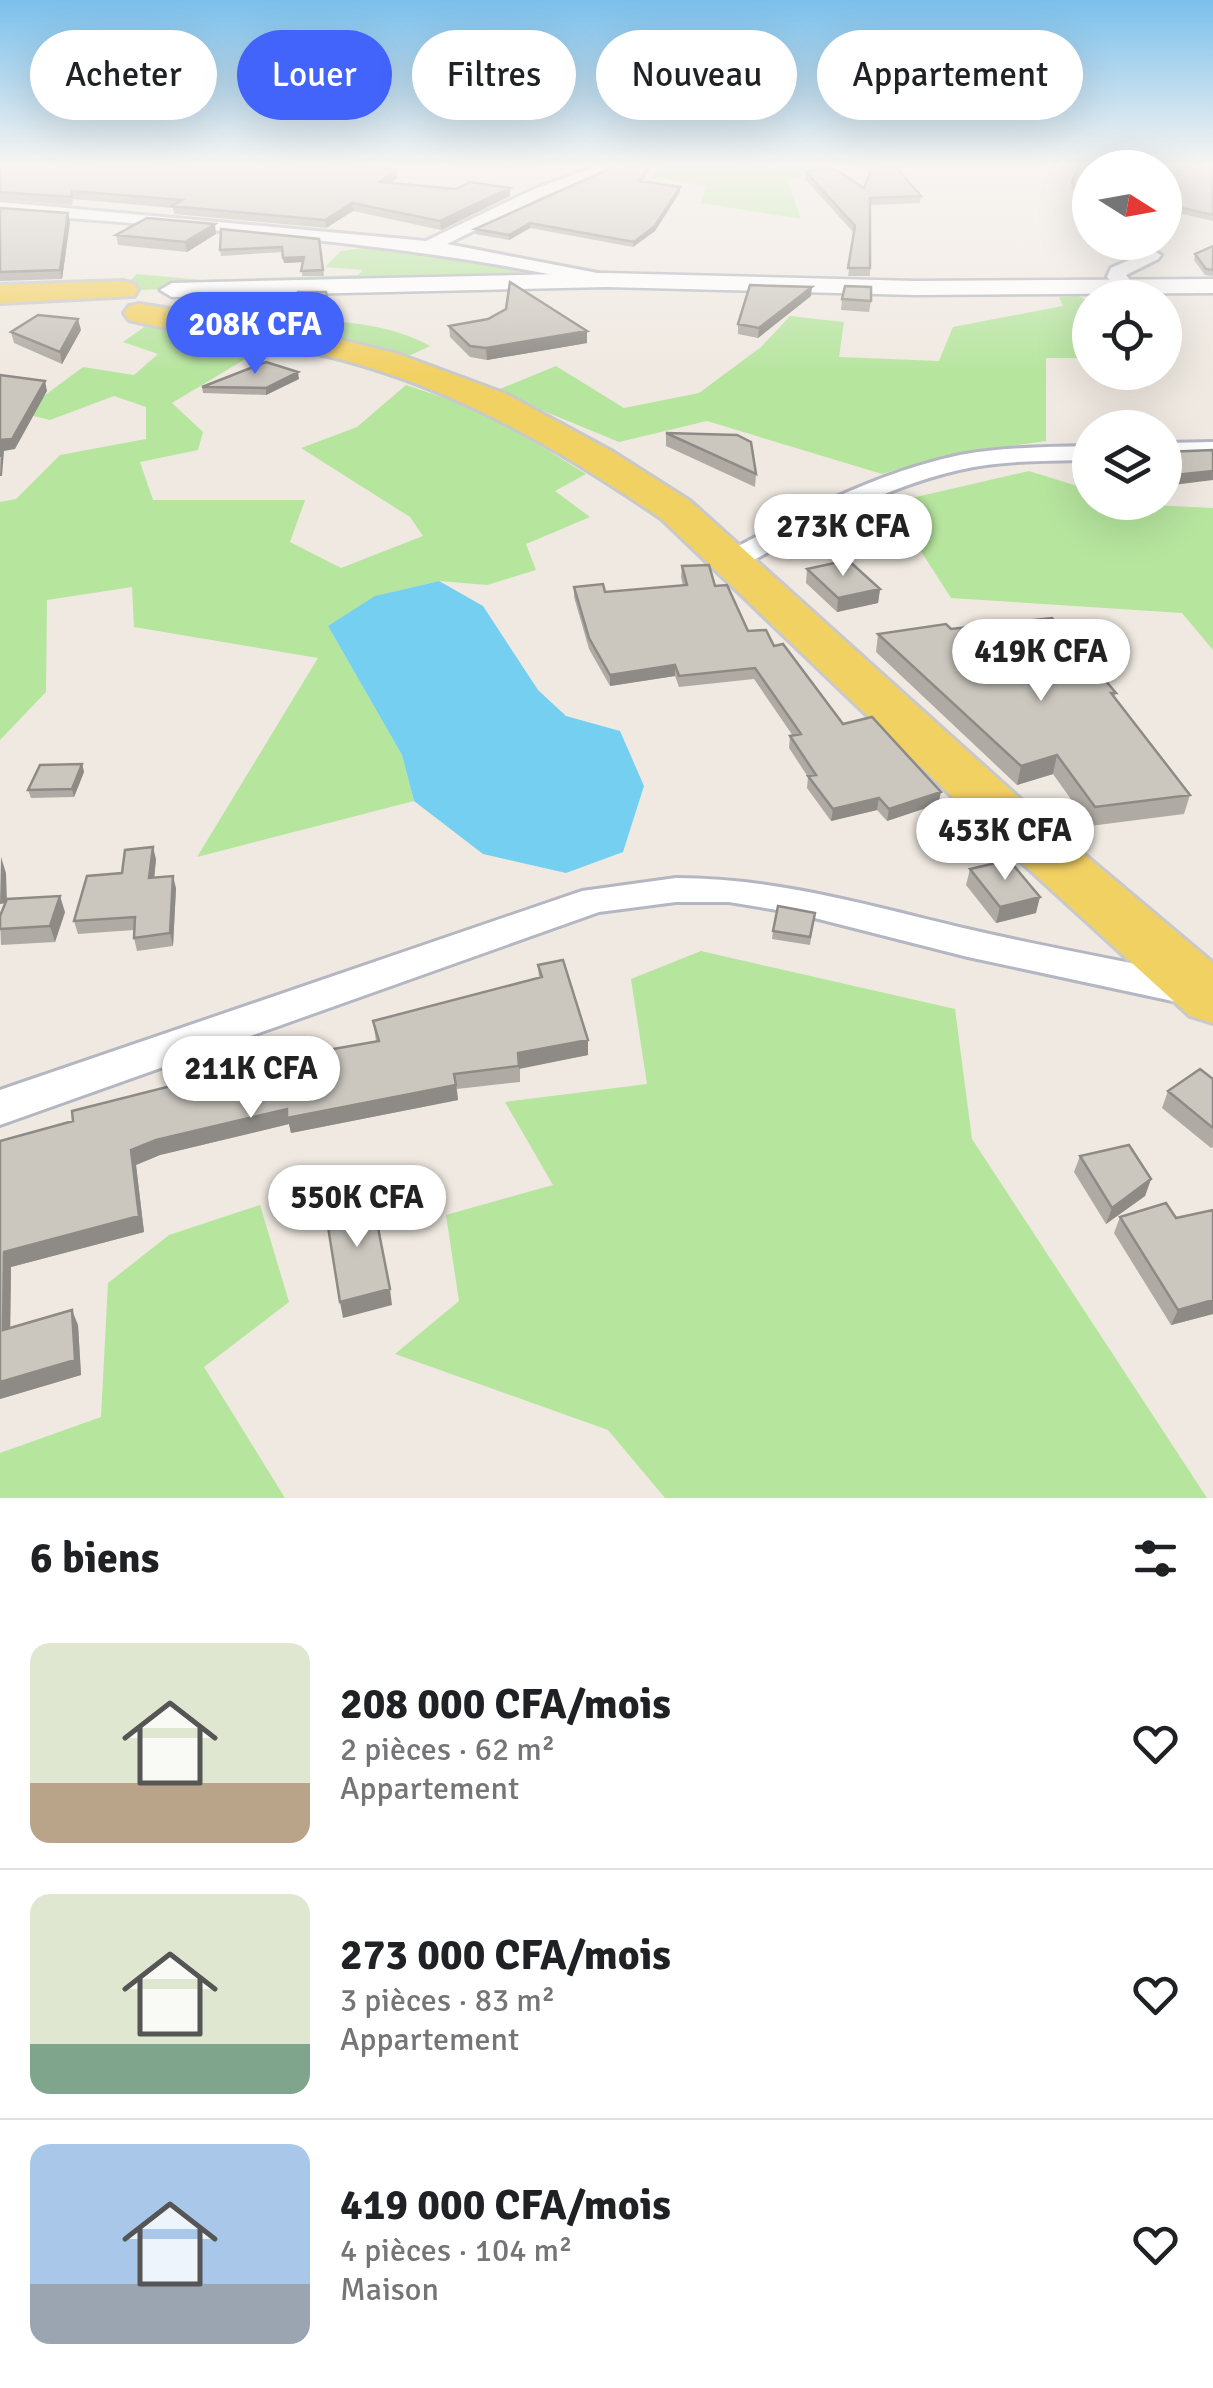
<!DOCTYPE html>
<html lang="fr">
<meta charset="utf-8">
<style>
:root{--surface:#fff;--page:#f6f6f6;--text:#202124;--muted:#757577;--line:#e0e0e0;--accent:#4264fb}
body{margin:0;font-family:Signika,sans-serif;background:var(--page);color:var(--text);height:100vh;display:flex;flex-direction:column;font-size:38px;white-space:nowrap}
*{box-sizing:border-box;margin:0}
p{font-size:32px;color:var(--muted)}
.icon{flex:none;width:55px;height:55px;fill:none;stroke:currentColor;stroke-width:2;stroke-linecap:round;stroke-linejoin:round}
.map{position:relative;height:1498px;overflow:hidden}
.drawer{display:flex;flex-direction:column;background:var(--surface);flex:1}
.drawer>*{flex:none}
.banner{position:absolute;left:30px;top:30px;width:1155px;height:90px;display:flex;gap:20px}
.needle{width:65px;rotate:101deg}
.fabs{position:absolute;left:1072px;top:150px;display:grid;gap:20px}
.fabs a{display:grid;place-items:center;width:110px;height:110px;border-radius:50%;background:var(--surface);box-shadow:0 10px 40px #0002;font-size:50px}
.price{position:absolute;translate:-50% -85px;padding:0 22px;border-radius:35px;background:#fff;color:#222;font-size:32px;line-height:65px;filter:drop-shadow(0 2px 5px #0008)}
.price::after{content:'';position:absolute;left:50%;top:60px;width:30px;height:22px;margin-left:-15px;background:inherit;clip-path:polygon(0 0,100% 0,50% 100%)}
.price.current{background:var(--accent);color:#fff}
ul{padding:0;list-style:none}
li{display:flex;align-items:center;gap:30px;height:250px;padding:0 30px}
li+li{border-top:2px solid var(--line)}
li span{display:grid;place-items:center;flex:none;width:280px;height:200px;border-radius:20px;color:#555}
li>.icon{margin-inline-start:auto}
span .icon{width:120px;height:120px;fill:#fffc;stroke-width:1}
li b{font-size:42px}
h2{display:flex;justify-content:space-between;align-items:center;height:120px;padding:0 30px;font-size:42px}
.chip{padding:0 35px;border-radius:45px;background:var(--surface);box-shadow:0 10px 40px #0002;font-size:35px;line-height:90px}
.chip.current{background:var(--accent);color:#fff}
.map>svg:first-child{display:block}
</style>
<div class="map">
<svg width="1213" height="1498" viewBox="0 0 1213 1498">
<rect width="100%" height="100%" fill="#efe9e1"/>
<!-- green -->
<path fill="#b6e59e" d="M670,165H843L787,180L801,219L701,203L706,186L649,177Z
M375,246L549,271L120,291L137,274L202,280L358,275L363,270L325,267L341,251Z
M262,294L277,322C326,319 386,321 430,346L398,361L207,320L197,308L203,298Z
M1078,296L1090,302V358H1046V441L947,455L882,474L707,421L619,442L495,391L556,366L624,408L699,393L761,347L790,316L844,322L839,357L939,361L953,327L1063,306L1059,297Z
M147,325L267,346L172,403L203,432L198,450L140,462L153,500H305L290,542L341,568L423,536L410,517L301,448L357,427L406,385L486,412L586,474L555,491L590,517L526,544L536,570L487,585L439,581L380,595L328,626L402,755L414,801L197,857L318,658L134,627L132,587L47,600L46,692L0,740V502L16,499L60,455L146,439V407L114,396L50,420L21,413L83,367L134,375L158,354L123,342Z
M1029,471L1090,490V502L1213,508V650L1182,613L951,598L890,503Z
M701,951L955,1009L972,1139L1207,1498H665L608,1430L395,1354L459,1301L446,1215L553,1185L505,1102L647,1084L631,979Z
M260,1205L289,1302L204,1367L285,1498H0V1453L101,1417L108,1283L169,1235Z"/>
<!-- water -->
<path fill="#75cff0" d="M439,581L483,606L538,690L566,716L620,731L644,786L623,852L566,873L483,854L414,801L402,755L328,626L375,596Z"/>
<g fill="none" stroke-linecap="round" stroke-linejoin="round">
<!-- minor casing -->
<g stroke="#b4b7c1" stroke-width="6">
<path id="minor" d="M601,165H622L546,195L447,244L613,276V284L606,286C406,241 204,230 0,212V202L426,241L534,189Z
M1152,250L1161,255L1158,259L1126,275L1135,286L1133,290H1119L1107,277L1111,268Z
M1213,442V456L1165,457V443Z
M1090,446V460C1046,461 1001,460 959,470C881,488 808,529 740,568H720L717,562L720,556C796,515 875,473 960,455C1003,447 1047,447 1090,446Z
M676,878C775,878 867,905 963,928C1040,946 1118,960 1196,976L1210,981L1213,996L1210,1001L1196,1006L968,957L795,913L729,902H676L599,912L0,1125V1090L582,891Z"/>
</g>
<!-- tertiary casing -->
<g stroke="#b4b7c1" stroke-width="5">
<path id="tertiary" d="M606,273L915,281L1213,279V293L915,295L606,287L172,297L160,290L172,283Z"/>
</g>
<!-- primary casing -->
<g stroke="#c9c9c9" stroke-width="6">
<path id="primary" d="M123,281L134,284L138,290L134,296L0,303V285Z
M140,304L305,331L398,354L506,394L613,452L690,501L1047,823L1213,963V1023L1190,1016L1007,849L662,519C561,450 459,390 340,359C271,341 198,337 129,320L124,313L129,306Z"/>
</g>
<!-- minor -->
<use href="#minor" fill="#fff" fill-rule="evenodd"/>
<!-- tertiary -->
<use href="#tertiary" fill="#fff" fill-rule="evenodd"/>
<!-- primary -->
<use href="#primary" fill="#f2d163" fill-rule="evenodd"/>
</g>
<!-- wall -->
<path fill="#afaba4" d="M0,165L397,178L391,183L456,189L510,188V196L441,230L353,211L326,228L174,214L173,208L73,199L72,205L0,199Z
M618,165H653L643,181L680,187V192L655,231L633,247L530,228L509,240L475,234V229Z
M1080,165H1213V221L1165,210V168H1090V206L1071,188Z
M806,172L864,188L921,196L920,203L870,205V276H848L854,233L805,179Z
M0,208L70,222L62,279L0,281Z
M216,234L187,252L118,245L116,235Z
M319,239L324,276H302L303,262L284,263L283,252L221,256L220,250Z
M1213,246V276L1205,275L1194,260L1195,254Z
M326,292L328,310L296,311V306Z
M811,296L758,338L738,334V324Z
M842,299L871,301L869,312L841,310Z
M506,309L587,331V343L487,360L470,357L450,337L449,326L488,319Z
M81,330L62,364L14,343L11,332Z
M299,379L266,395L203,393L202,387Z
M666,433L756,474L755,487L666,446Z
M682,566L715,586L748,631L774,646L843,724L941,792L938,804L887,821L877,810L831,821L807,788L808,777L789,748L790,736H793L754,679L679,687L675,676L610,686L589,649L574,597V587L605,592L683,585L681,577Z
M807,569L880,589L878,603L837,612L806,583Z
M951,629L1116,693L1114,698L1190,795L1184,814L1090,826L1053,774L1017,785L876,652L878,634Z
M82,764L84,772L74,797L31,798L28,790Z
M156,859L154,878L176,888L173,946L137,951L134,938V930L78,934L74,921L122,873Z
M970,869L1036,913L996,923L966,885Z
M6,873V899L65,912L55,942L1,945L0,916L5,903Z
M815,913L810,945L772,939L773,931Z
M538,965L588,1055L520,1068V1082L457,1089L458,1100L291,1133L289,1124L160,1155L136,1165L144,1232L11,1267L10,1327L78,1325L81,1375L0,1399V1141L376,1041L373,1021L539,978Z
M1213,1079V1147L1211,1148L1162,1108L1168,1091Z
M1080,1156L1151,1179L1145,1196L1106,1224L1074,1172Z
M1213,1210V1314L1171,1325L1114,1233L1120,1217L1176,1218Z"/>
<!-- shaded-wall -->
<path fill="#8e8b86" d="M396,170L397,178L381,190L380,182Z
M680,187V192L655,231L633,247L634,242Z
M510,188V196L441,230L440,221Z
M352,203L353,211L326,228L325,220Z
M68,213L70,222L62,279L60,270Z
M530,223V228L509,240V235Z
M215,224L216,234L187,252L185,242Z
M304,257V262L284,263L283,258Z
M812,287L811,296L758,338L759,328Z
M78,319L81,330L62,364L60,352Z
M587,331V343L487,360L486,348Z
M298,372L299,379L266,395V388Z
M45,381L47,391L15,449L4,451L2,476H0L1,440Z
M1213,471V480L1165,486V476Z
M880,589L878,603L837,612L838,598Z
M675,665V676L610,686V675Z
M1057,755L1053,774L1017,785L1021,766Z
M82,764L84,772L74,797L72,789Z
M941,792L938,804L887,821L889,809Z
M879,798L877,810L831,821L833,809Z
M153,847L156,859L153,891L149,878Z
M1,857L6,873L7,903L0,904Z
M173,876L176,888L173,946L170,933Z
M60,896L65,912L55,942L50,926Z
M1040,897L1036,913L996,923L1000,907Z
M588,1040V1055L519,1069L518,1053Z
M456,1085L458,1100L291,1133L289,1124L160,1155L136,1165L144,1232L11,1267L10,1345L3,1330L4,1252L131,1150L156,1140L287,1109Z
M1151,1179L1145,1196L1106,1224L1112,1208Z
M390,1289L392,1305L343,1318L340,1302Z
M1213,1300V1314L1171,1325L1178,1310Z
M72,1310L78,1325L81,1375L0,1399V1382Z"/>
<!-- building -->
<path fill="#cbc7bf" stroke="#8e8b86" stroke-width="2.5" d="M0,165H359L396,170L380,182L456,189L470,182L510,188L440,221L352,203L325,220L172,206L182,200L72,191L71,197L0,192Z
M618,165H650L640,181L680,187L655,226L634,242L530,223L509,235L475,229Z
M873,165H894L921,196L870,198V268H848L855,226L806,172L835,169L864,188Z
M1080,165H1213V215L1165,204V168H1090V199L1072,182Z
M0,208L68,213L60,270L0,272Z
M147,218L215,224L185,242L116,235Z
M221,229L319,239L323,270L301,271L304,257L283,258L282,247L220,250Z
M1213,246V270L1206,269L1195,254Z
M510,282L587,331L486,348L470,346L449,326L488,319L506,309Z
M750,285L812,287L759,328L738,324Z
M845,286L871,287V301L842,299Z
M298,292H326L328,304L296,306Z
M38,315L78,319L60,352L11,332Z
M266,362L298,372L266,388L202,387Z
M0,375L45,381L12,439L1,440L0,457Z
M666,433L737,435L751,442L756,474Z
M1213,450V471L1165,476V452Z
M848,560L880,589L838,598L807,569Z
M709,565L715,586L727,585L748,631L766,630L774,646L783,644L843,724L872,717L941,792L889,809L879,798L833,809L808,776L816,775L790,736L801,734L755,668L679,676L675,665L610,675L589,638L574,587L603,584L605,592L687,585L682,566Z
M1052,618L1116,693H1111L1190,795L1095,807L1057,755L1021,766L878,634L946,624L951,629Z
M82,764L72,789L28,790L40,765Z
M153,847L149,878L173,876L170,933L134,938L135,917L74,921L87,876L122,873L125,850Z
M1009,860L1040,897L1000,907L970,869Z
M60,896L50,926L0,929V916L7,899Z
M778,906L815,913L810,937L773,931Z
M563,960L588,1040L518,1053L519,1066L454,1074L456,1085L287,1118V1109L156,1140L131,1150L139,1216L4,1252L3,1330L72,1310L75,1360L0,1382V1141L73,1121L72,1111L282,1058L379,1041L373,1021L542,977L538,965Z
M1200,1069L1213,1079V1128L1168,1091Z
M1129,1145L1151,1179L1112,1208L1080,1156Z
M372,1197L390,1289L340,1302L325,1208Z
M1166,1203L1176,1218L1213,1210V1300L1178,1310L1120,1217Z"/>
<!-- sky -->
<linearGradient id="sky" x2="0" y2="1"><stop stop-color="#7abfeb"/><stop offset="0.44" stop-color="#f8f5f2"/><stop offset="1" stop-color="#f8f5f2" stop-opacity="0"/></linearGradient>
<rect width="1213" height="374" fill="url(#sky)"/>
</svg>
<div class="fabs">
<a><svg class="needle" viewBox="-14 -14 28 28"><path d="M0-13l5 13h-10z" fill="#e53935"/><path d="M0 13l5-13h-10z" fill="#757577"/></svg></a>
<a><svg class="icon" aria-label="locate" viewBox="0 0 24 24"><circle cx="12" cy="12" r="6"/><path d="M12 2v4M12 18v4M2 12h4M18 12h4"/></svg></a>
<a><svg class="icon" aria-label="layers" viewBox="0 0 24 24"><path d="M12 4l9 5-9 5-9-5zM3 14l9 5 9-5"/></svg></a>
</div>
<b class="price current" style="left:255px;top:377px">208K CFA</b>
<b class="price" style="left:843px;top:579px">273K CFA</b>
<b class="price" style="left:1041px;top:704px">419K CFA</b>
<b class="price" style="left:1005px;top:883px">453K CFA</b>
<b class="price" style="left:251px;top:1121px">211K CFA</b>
<b class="price" style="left:357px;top:1250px">550K CFA</b>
<div class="banner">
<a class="chip">Acheter</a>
<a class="chip current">Louer</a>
<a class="chip">Filtres</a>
<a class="chip">Nouveau</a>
<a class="chip">Appartement</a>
</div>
</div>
<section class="drawer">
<h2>6 biens<svg class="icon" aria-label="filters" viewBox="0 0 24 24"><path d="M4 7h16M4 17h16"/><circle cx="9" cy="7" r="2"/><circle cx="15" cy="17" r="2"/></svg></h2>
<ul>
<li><span style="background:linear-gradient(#dfe7d0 70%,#b9a48a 0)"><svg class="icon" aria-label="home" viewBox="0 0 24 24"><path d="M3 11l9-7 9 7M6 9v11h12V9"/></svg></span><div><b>208 000 CFA/mois</b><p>2 pièces · 62 m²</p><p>Appartement</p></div><svg class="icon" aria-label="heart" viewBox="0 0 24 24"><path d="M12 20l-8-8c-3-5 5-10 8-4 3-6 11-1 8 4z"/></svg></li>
<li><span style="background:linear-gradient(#dfe7d0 75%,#7fa58c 0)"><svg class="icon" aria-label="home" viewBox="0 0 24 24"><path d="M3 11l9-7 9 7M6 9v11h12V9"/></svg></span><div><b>273 000 CFA/mois</b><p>3 pièces · 83 m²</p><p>Appartement</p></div><svg class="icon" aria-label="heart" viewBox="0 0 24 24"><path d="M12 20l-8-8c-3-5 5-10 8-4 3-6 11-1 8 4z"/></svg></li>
<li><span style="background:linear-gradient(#a9c7e8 70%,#9aa5b1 0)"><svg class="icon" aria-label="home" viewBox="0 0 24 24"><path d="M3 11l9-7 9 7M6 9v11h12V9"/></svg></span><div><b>419 000 CFA/mois</b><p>4 pièces · 104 m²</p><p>Maison</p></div><svg class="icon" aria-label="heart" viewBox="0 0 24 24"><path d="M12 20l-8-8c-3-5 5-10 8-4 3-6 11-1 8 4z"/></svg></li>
</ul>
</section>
